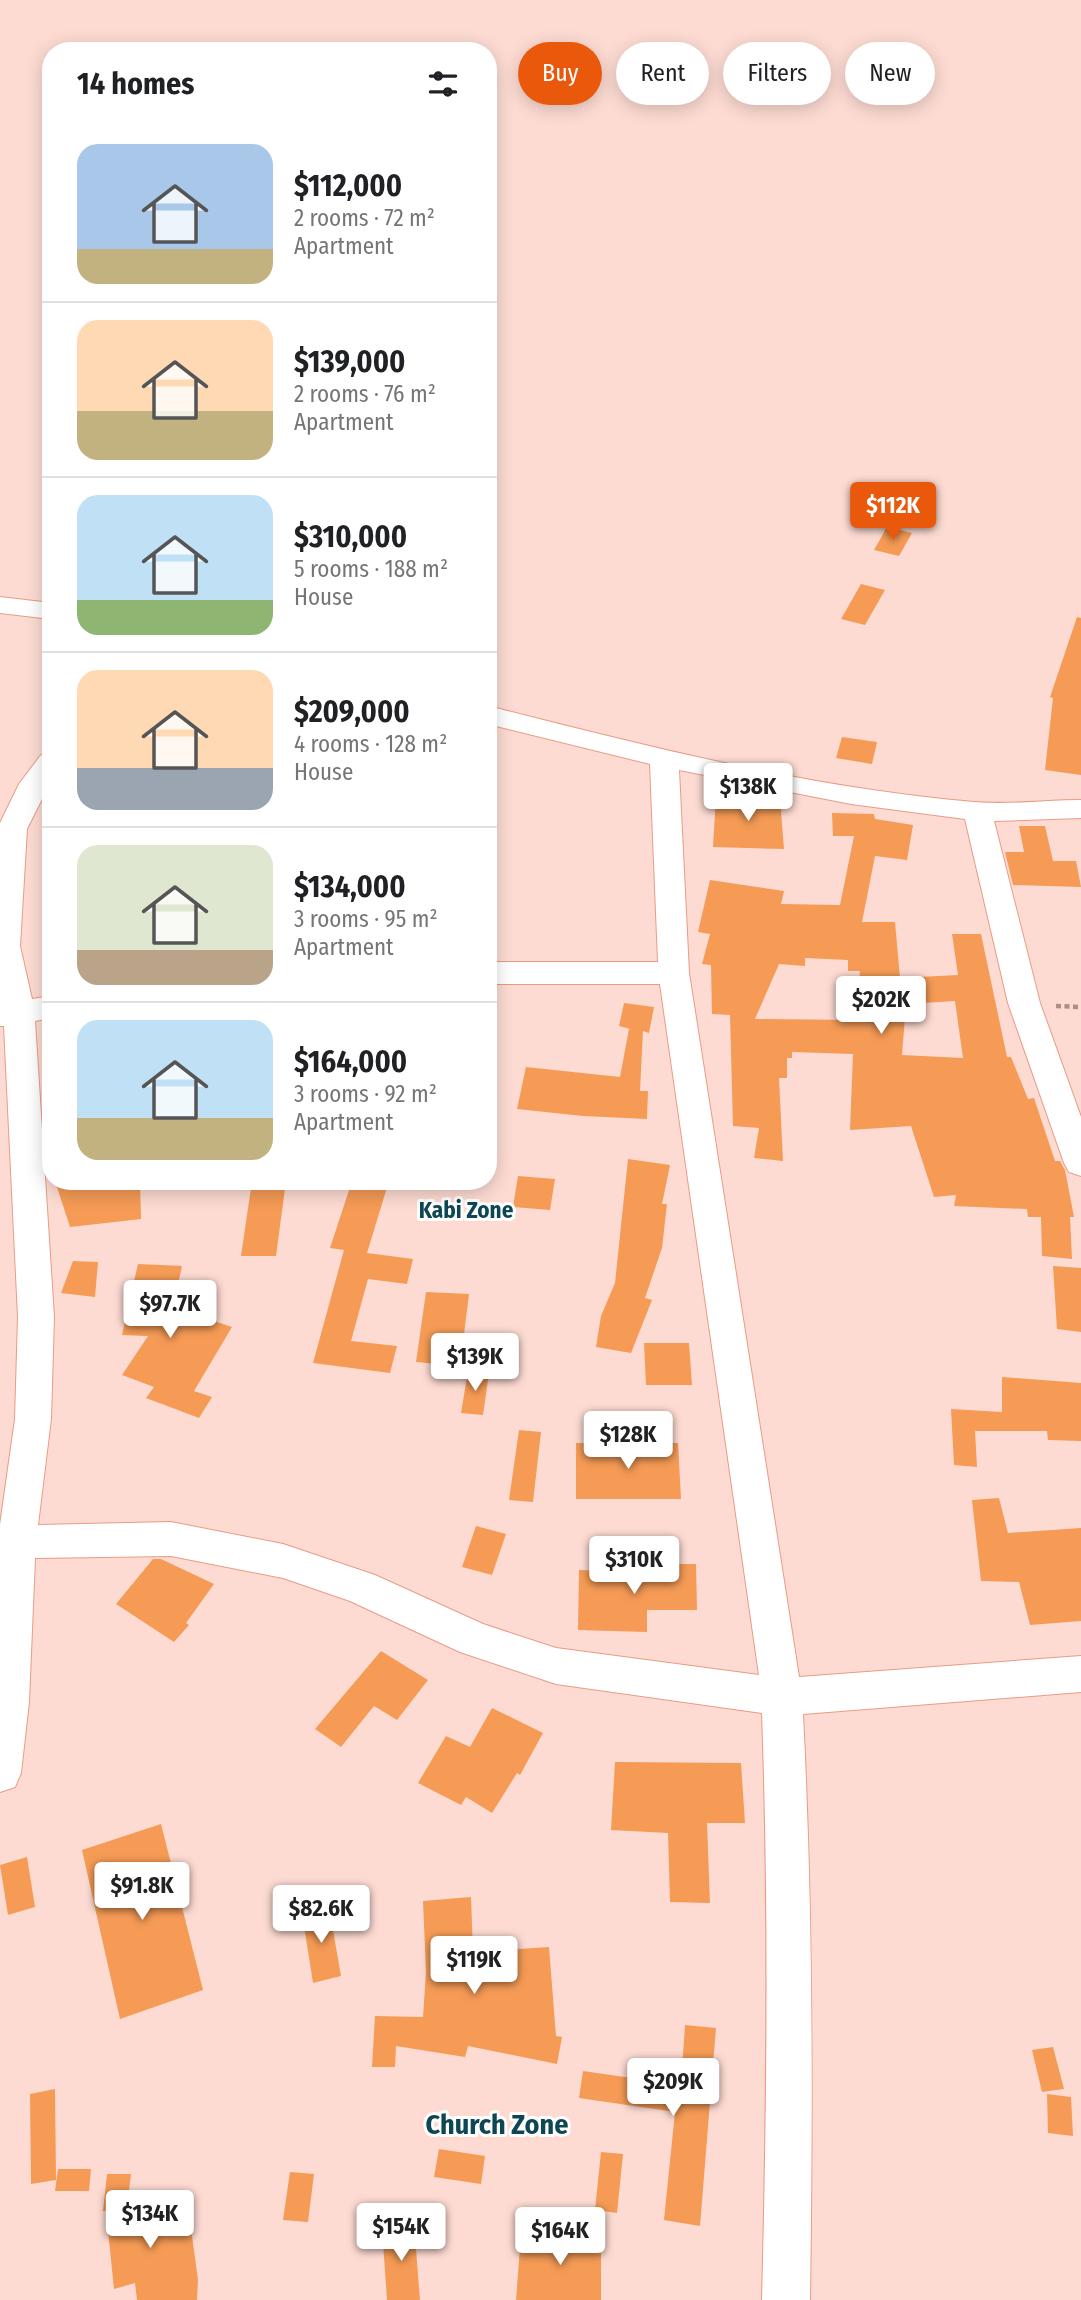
<!DOCTYPE html>
<meta charset="utf-8">
<style>
:root{--surface:#fff;--page:#f6f6f6;--text:#202124;--muted:#757577;--line:#e0e0e0;--accent:#ea580c}
body{margin:0;font-family:"Fira Sans Condensed",sans-serif;background:var(--page);color:var(--text);height:100vh;display:flex;flex-direction:column;font-size:26px;white-space:nowrap}
*{box-sizing:border-box;margin:0}
p{font-size:23px;color:var(--muted)}
.icon{flex:none;width:38px;height:38px;fill:none;stroke:currentColor;stroke-width:2;stroke-linecap:round;stroke-linejoin:round}
.map{position:relative;flex:1;overflow:hidden}
.details{position:absolute;left:42px;top:42px;width:455px;height:1148px;display:flex;flex-direction:column;background:var(--surface);border-radius:28px;box-shadow:0 4px 18px #0003}
.details>*{flex:none}
.banner{position:absolute;left:518px;top:42px;width:457px;height:63px;display:flex;gap:14px}
.price{position:absolute;translate:-50% -60px;padding:0 16px;border-radius:7px;background:#fff;color:#222;font-size:23px;line-height:46px;filter:drop-shadow(0 2px 4px #0008)}
.price::after{content:'';position:absolute;left:50%;top:42px;width:21px;height:16px;margin-left:-10px;background:inherit;clip-path:polygon(0 0,100% 0,50% 100%)}
.price.on{background:var(--accent);color:#fff}
ul{padding:0;list-style:none}
li{display:flex;align-items:center;gap:21px;height:175px;padding:0 35px}
li+li{border-top:2px solid var(--line)}
li span{display:grid;place-items:center;flex:none;width:196px;height:140px;border-radius:21px;color:#555}
li>.icon{margin-inline-start:auto}
span .icon{width:84px;height:84px;fill:#fffc;stroke-width:1}
li b{font-size:30px}
h2{display:flex;justify-content:space-between;align-items:center;height:84px;padding:0 35px;font-size:30px}
.chip{padding:0 24px;border-radius:32px;background:var(--surface);box-shadow:0 4px 18px #0003;font-size:24px;line-height:63px}
.chip.on{background:var(--accent);color:#fff}
.map>svg:first-child{display:block}
</style>
<div class="map">
<svg width="1081" height="2300" viewBox="0 0 1081 2300">
<rect width="100%" height="100%" fill="#fddbd2"/>
<!-- building -->
<path fill="#f59b55" fill-rule="evenodd" d="M887,527L912,533L899,556L874,550Z
M861,584L885,590L865,625L841,619Z
M1077,617L1081,618V775L1045,770L1053,698L1050,697Z
M842,737L877,742L872,764L836,758Z
M716,796L780,799L784,849L713,847Z
M832,813L874,814L875,819L913,825L907,860L875,856L862,922H895L900,978L958,975L952,934H981L1007,1057H1011L1028,1099L1034,1098L1055,1161H1060L1065,1170L1074,1217H1070L1072,1259L1042,1256L1041,1217H1028L1027,1209L954,1206L956,1195L934,1197L911,1126L850,1130L853,1054L792,1052V1058H787V1078H779L783,1161L754,1158L759,1128L733,1126L730,1015L712,1014L711,965L702,964L710,934L698,932L710,880L784,891L781,904L840,905L854,836H833ZM805,958L848,960V971H860L856,1020L755,1019L779,964L805,966ZM955,1001L963,1058L902,1055L906,1004Z
M1019,826H1045L1053,861H1076L1081,887L1013,885L1005,852H1024Z
M624,1003L654,1007L649,1033L643,1031L640,1091H648L647,1119L583,1116L517,1109L526,1067L620,1077L629,1029L634,1030L619,1026Z
M628,1159L670,1165L662,1204H667L662,1248L645,1298L652,1300L631,1353L596,1347L601,1316L615,1283Z
M518,1176L555,1179L550,1210L513,1207Z
M55,1181H140L141,1219L70,1227Z
M252,1181H286L276,1256H241Z
M352,1181H389L367,1253L413,1259L407,1284L368,1279L351,1341L397,1346L390,1373L313,1363L344,1250L330,1248Z
M73,1261L98,1262L95,1297L61,1293Z
M138,1264L182,1266L174,1303L195,1304L193,1314L232,1327L194,1391L212,1397L199,1418L146,1398L154,1387L122,1375L148,1336L122,1335Z
M1053,1266L1081,1268V1332L1057,1329Z
M426,1292L469,1294L460,1366L416,1362Z
M644,1343H689L692,1385H646Z
M468,1371L489,1373L483,1415L461,1413Z
M1002,1377L1081,1383V1441L1048,1440L1047,1431H975L977,1467L954,1465L951,1409L1002,1412Z
M519,1430L541,1432L533,1502L509,1500Z
M576,1443H678L681,1499H576Z
M999,1498L1008,1533L1081,1528V1621L1030,1625L1019,1582L981,1581L972,1500Z
M476,1526L506,1534L492,1575L462,1567Z
M153,1559H161L214,1584L186,1623L189,1625L174,1642L116,1604Z
M648,1564H696L697,1610H647V1632L578,1630L579,1570L648,1572Z
M381,1651L428,1680L397,1720L374,1706L341,1747L315,1729Z
M492,1708L543,1733L520,1775L517,1773L492,1813L466,1797L461,1805L418,1783L446,1736L470,1747Z
M615,1762L741,1763L745,1823H707L710,1903L670,1902L668,1833L611,1830Z
M161,1824L203,1990L120,2019L82,1850Z
M27,1857L35,1907L8,1915L0,1865Z
M471,1897L473,1952L549,1947L556,2036L562,2037L557,2064L468,2046L465,2057L396,2046L395,2067H372L375,2016L423,2017L426,1972L423,1901Z
M329,1907L341,1976L313,1983L302,1913Z
M685,2025L716,2028L700,2226L664,2220L675,2112L579,2098L583,2071L681,2085Z
M1053,2047L1064,2089L1042,2092L1032,2050Z
M55,2089L56,2180L31,2184L30,2094Z
M1047,2094L1071,2097L1073,2136L1048,2133Z
M439,2149L485,2156L481,2184L434,2177Z
M601,2152L623,2154L617,2213L595,2210Z
M58,2169H91L89,2191H55Z
M290,2172L314,2174L308,2222L283,2220Z
M107,2174H131L124,2230L189,2214L198,2280L197,2300H137L135,2283L114,2289L106,2211H103Z
M414,2224L420,2300H387L382,2228Z
M557,2232L601,2233V2300H516L521,2234L556,2237Z"/>
<g fill="none" stroke-linecap="round" stroke-linejoin="round">
<!-- minor casing -->
<g stroke="#e99b86" stroke-width="2">
<path id="minor" d="M0,597L51,603V619L0,613Z
M488,706C648,747 810,788 974,802C1010,805 1046,800 1081,800V818L994,821L1040,1003L1081,1117V1176L1069,1172L1064,1163L1008,1003L965,819L851,804L679,770L689,973L799,1677L1081,1656V1692L803,1714C813,1909 813,2104 810,2300H762C767,2104 769,1909 762,1713L556,1684L460,1652L350,1601L283,1578L171,1556L35,1558L29,1702L21,1773L15,1787L0,1792V1525L15,1419L18,1317L4,1026H0V823L19,784L41,755L51,752V781L27,829L20,946L32,999L51,996V1018L35,1021L54,1317L51,1419L38,1525L171,1522L283,1544L375,1575L483,1624L556,1648L759,1675L660,984H488V962H658L650,764L488,724Z"/>
</g>
<!-- path -->
<path stroke="#ad8d85" stroke-width="4.5" stroke-dasharray="5 3.5" stroke-linecap="butt" d="M1056,1006L1081,1007"/>
<!-- minor -->
<use href="#minor" fill="#fff" fill-rule="evenodd"/>
</g>
<g text-anchor="middle" stroke-width="6" stroke-linejoin="round" paint-order="stroke">
<!-- quarter labels -->
<g font-size="23" font-weight="bold" fill="#0d4754" stroke="#fff">
<text x="466" y="1218">Kabi Zone</text>
</g>
<!-- near-quarter labels -->
<g font-size="28" font-weight="bold" fill="#0d4754" stroke="#fff">
<text x="497" y="2134">Church Zone</text>
</g>
</g>
</svg>
<b class="price on" style="left:893px;top:542px">$112K</b>
<b class="price" style="left:748px;top:823px">$138K</b>
<b class="price" style="left:881px;top:1036px">$202K</b>
<b class="price" style="left:170px;top:1340px">$97.7K</b>
<b class="price" style="left:475px;top:1393px">$139K</b>
<b class="price" style="left:628px;top:1471px">$128K</b>
<b class="price" style="left:634px;top:1596px">$310K</b>
<b class="price" style="left:142px;top:1922px">$91.8K</b>
<b class="price" style="left:321px;top:1945px">$82.6K</b>
<b class="price" style="left:474px;top:1996px">$119K</b>
<b class="price" style="left:673px;top:2118px">$209K</b>
<b class="price" style="left:150px;top:2250px">$134K</b>
<b class="price" style="left:401px;top:2263px">$154K</b>
<b class="price" style="left:560px;top:2267px">$164K</b>
<div class="banner">
<a class="chip on">Buy</a>
<a class="chip">Rent</a>
<a class="chip">Filters</a>
<a class="chip">New</a>
</div>
<section class="details">
<h2>14 homes<svg class="icon" aria-label="filters" viewBox="0 0 24 24"><path d="M4 7h16M4 17h16"/><circle cx="9" cy="7" r="2"/><circle cx="15" cy="17" r="2"/></svg></h2>
<ul>
<li><span style="background:linear-gradient(#a9c7e8 75%,#c2b280 0)"><svg class="icon" aria-label="home" viewBox="0 0 24 24"><path d="M3 11l9-7 9 7M6 9v11h12V9"/></svg></span><div><b>$112,000</b><p>2 rooms · 72 m²</p><p>Apartment</p></div></li>
<li><span style="background:linear-gradient(#ffd9b3 65%,#c2b280 0)"><svg class="icon" aria-label="home" viewBox="0 0 24 24"><path d="M3 11l9-7 9 7M6 9v11h12V9"/></svg></span><div><b>$139,000</b><p>2 rooms · 76 m²</p><p>Apartment</p></div></li>
<li><span style="background:linear-gradient(#bfe0f5 75%,#8fb573 0)"><svg class="icon" aria-label="home" viewBox="0 0 24 24"><path d="M3 11l9-7 9 7M6 9v11h12V9"/></svg></span><div><b>$310,000</b><p>5 rooms · 188 m²</p><p>House</p></div></li>
<li><span style="background:linear-gradient(#ffd9b3 70%,#9aa5b1 0)"><svg class="icon" aria-label="home" viewBox="0 0 24 24"><path d="M3 11l9-7 9 7M6 9v11h12V9"/></svg></span><div><b>$209,000</b><p>4 rooms · 128 m²</p><p>House</p></div></li>
<li><span style="background:linear-gradient(#dfe7d0 75%,#b9a48a 0)"><svg class="icon" aria-label="home" viewBox="0 0 24 24"><path d="M3 11l9-7 9 7M6 9v11h12V9"/></svg></span><div><b>$134,000</b><p>3 rooms · 95 m²</p><p>Apartment</p></div></li>
<li><span style="background:linear-gradient(#bfe0f5 70%,#c2b280 0)"><svg class="icon" aria-label="home" viewBox="0 0 24 24"><path d="M3 11l9-7 9 7M6 9v11h12V9"/></svg></span><div><b>$164,000</b><p>3 rooms · 92 m²</p><p>Apartment</p></div></li>
</ul>
</section>
</div>
